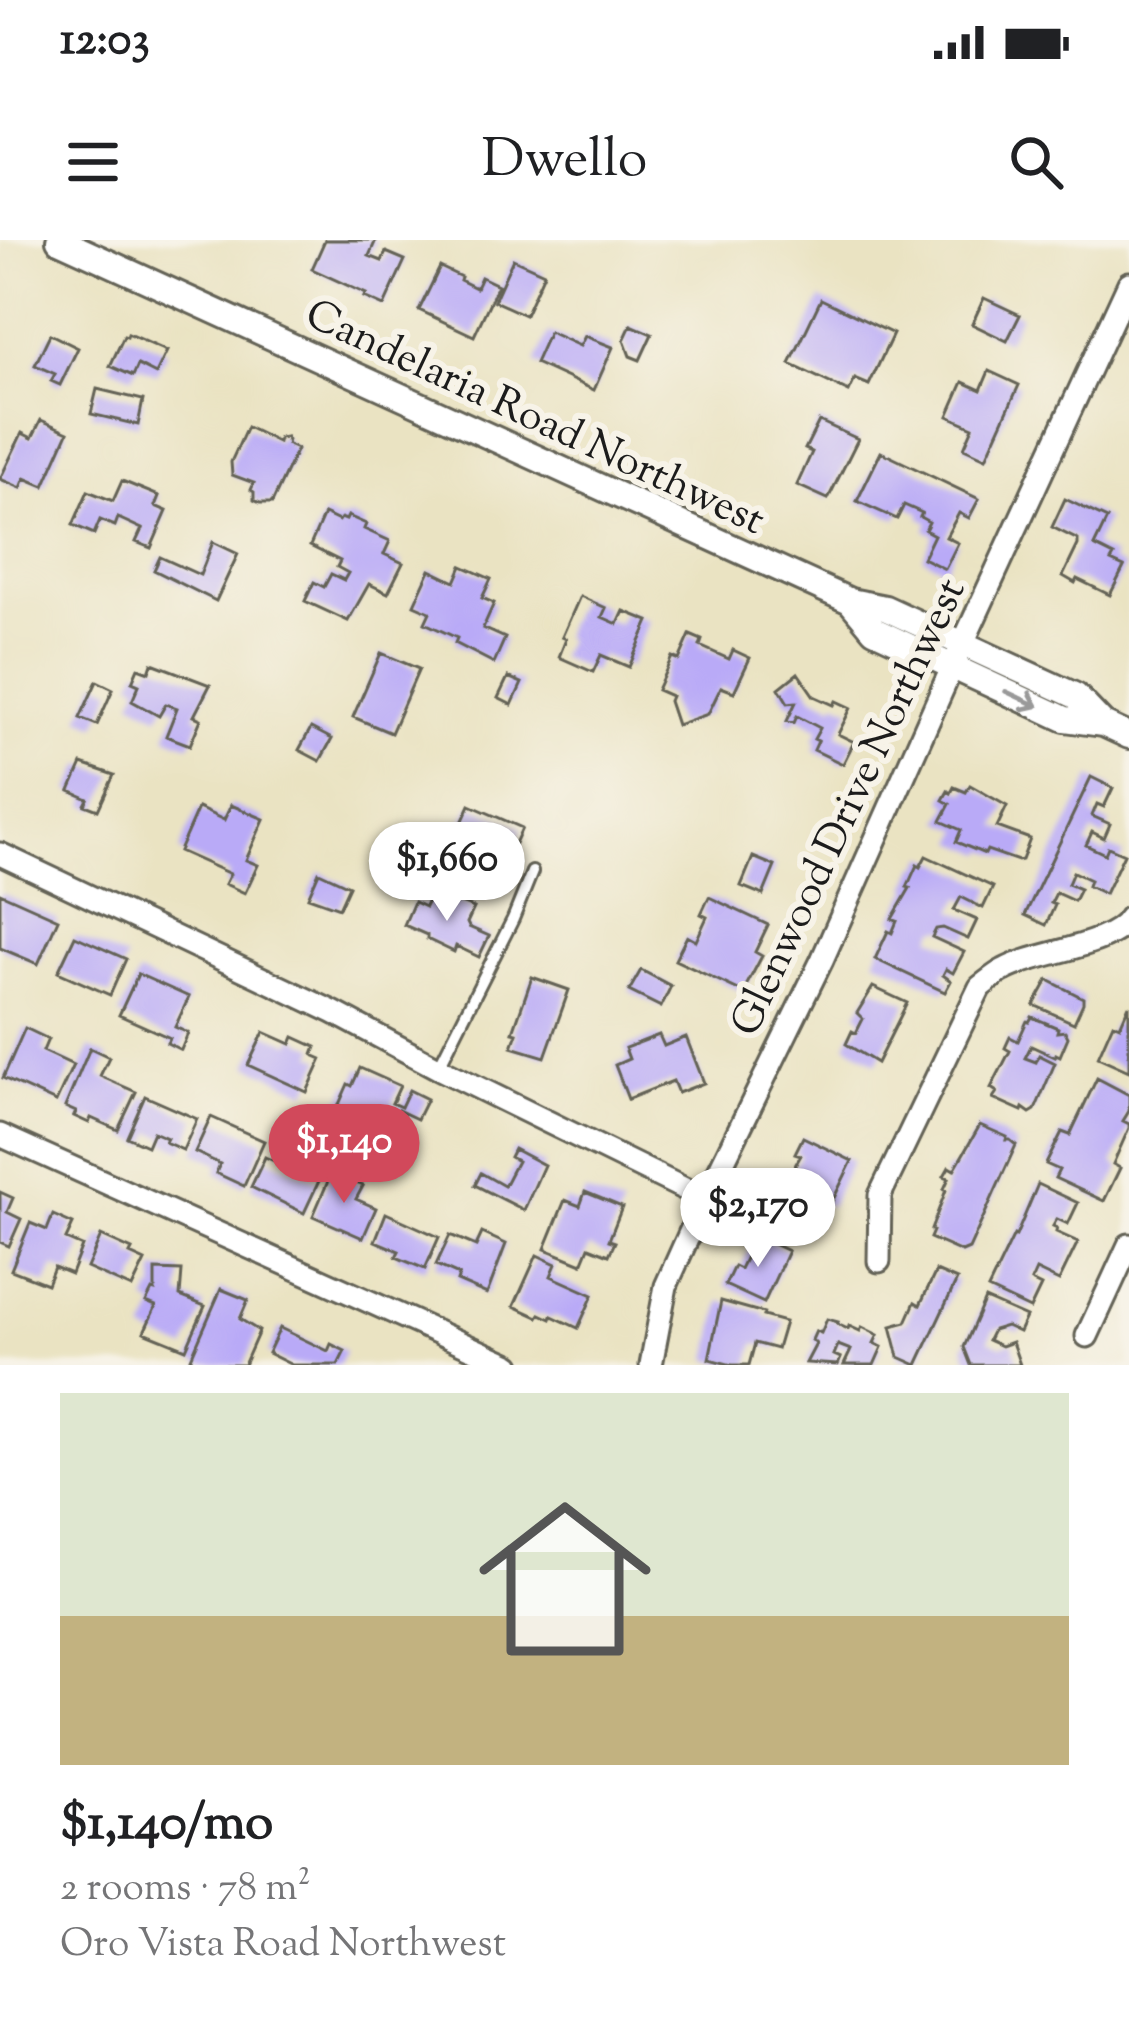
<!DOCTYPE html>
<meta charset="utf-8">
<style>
:root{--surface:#fff;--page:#f6f6f6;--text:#202124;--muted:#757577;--accent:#d1495b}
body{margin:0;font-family:"Sorts Mill Goudy",serif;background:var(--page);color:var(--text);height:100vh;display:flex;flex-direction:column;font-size:45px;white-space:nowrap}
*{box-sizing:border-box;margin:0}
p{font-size:39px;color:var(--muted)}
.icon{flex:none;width:66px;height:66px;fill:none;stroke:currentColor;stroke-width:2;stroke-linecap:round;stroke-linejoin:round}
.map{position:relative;height:1125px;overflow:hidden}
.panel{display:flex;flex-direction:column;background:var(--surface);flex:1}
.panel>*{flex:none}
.price{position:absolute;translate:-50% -102px;padding:0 27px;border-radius:42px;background:#fff;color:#222;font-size:39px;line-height:78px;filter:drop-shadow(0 3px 6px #0008)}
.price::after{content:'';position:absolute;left:50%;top:72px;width:36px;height:27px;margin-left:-18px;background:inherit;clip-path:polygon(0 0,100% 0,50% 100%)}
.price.on{background:var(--accent);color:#fff}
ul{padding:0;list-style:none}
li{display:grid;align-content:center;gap:24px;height:636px;padding:0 60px}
li span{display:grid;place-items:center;height:372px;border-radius:0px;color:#555}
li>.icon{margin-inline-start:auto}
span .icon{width:216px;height:216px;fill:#fffc;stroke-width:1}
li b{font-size:51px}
.status{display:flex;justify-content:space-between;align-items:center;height:84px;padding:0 60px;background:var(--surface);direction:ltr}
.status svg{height:33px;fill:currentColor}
header{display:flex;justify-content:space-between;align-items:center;height:156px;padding:0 60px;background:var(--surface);font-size:54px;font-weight:600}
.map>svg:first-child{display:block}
</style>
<div class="status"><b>12:03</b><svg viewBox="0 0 49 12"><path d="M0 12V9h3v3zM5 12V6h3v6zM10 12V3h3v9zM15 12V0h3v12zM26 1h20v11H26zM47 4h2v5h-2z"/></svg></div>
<header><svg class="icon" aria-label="menu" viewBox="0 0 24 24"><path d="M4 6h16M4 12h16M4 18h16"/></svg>Dwello<svg class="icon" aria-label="search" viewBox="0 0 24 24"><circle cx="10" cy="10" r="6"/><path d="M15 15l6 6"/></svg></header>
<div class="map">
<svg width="1129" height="1125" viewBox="0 0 1129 1125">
<rect width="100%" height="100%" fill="#f7f3e8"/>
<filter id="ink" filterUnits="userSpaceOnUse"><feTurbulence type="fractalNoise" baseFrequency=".00833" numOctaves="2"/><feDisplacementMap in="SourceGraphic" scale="24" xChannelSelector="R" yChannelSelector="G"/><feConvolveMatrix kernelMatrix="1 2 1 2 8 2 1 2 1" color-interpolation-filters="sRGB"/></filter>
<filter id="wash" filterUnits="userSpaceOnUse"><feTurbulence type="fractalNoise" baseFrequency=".004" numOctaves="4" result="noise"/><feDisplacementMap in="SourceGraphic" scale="48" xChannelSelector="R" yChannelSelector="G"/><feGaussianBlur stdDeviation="2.7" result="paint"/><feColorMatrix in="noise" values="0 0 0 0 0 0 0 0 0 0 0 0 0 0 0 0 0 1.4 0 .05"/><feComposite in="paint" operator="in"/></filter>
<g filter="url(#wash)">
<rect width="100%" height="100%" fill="#eae3c2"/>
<g id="blocks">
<!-- building -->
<path fill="#b9aaf7" d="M325,0H376L369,16L382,21L386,12L405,20L384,66L364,57L366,54L312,29Z
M513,19L544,33L525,75L494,61Z
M440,27L461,37L460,40L476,48L481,37L498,45L474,96L419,70Z
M984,58L1020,75L1007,101L972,84Z
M821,59L893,94L869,145L855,139L849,152L790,124Z
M631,85L652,94L640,120L630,116L624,100Z
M549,92L580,106L585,96L613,107L594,150L535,123Z
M50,94L78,108L60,145L51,141L55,134L35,125Z
M128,94L167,111L156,134L138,125L133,136L110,126L124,96L127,97Z
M989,131L1019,145L986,218L964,208L973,187L948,176L963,142L981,150Z
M97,149L143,160L138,185L91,174Z
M41,180L68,192L44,246L25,238L21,248L0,239L22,193L32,198Z
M819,181L858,199L828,259L797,245L812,212L805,209Z
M247,187L278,202L279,198L286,197L288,205L297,209L272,263H260L254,260V252L251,250L254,243L232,235L231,222Z
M881,212L979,259L969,278L959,273L946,297L958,303L945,329L923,318L934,295L925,290L929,282L920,277L922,273L904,265L897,279L857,261Z
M122,241L159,256L155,266L167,271L151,308L136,302L142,289L118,278L115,286L100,280L94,294L73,285L88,251L113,261Z
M1065,259L1107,279L1094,306L1114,316L1111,321L1124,327L1110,355L1077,339L1075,343L1063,336L1078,305V300L1052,287Z
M324,274L339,281L341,278L346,280L348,276L366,284L364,289L390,301L384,314L403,323L388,353L369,344L348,381L305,361L314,342L324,347L331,334L344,340L348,333L337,327L340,321L310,306Z
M213,302L238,314L216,361L154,330L160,317L200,335Z
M462,326L491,339L482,358L494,363L483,388L505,398L494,423L455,403L457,398L425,383L430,372L414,365L430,330L455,342Z
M580,356L606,368L602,377L618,384L624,371L649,381L629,427L601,415L593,432L559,417L566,399L562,397Z
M690,395L702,400L700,406L729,419L733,410L750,418L734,452L721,447L708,474L677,485L669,461L671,456L657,450L672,417L679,420Z
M381,413L419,429L391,493L353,477Z
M152,423L210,445L194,476L201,479L190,505L166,496L177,468L166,464L159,476L132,461L139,445L132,442L138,428L149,432Z
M798,433L814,456L834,465L836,461L851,468L838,494L854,502L843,524L814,510L818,501L814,499L820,488L797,476L794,483L787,481L796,462L788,463L779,448Z
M508,437L522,443L512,465L498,458Z
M97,441L113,449L97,485L80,478Z
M311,488L332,499L320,521L299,510Z
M82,524L114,535L98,570L85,565L88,559L70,551Z
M1091,537L1113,548L1104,567L1097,564L1092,576L1110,584L1104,598L1092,592L1086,605L1105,614L1108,607L1124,614L1105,654L1088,646L1090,640L1073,632L1068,644L1080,649L1074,661L1056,653L1051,663L1055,665L1046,685L1025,675Z
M970,545L1007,566L997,587L1030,599L1022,620L1018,621L987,610L985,614L956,602L961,590L941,581L950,564L943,560L948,551L951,553L954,547L966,552Z
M231,565L264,579L246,620L258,625L245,653L225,644L230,634L179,611L198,568L224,580Z
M470,565L522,588L511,612L493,605L484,624L450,609Z
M926,616L993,647L983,668L961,657L954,670L977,680L968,699L943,688L936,689L932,697L964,712L953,733L946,729L943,735L951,741L945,752L875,719L888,691L892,693L897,681L892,679L910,648L907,647L917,625L920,627Z
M753,617L775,626L763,655L741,646Z
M319,632L349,646L339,668L308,657Z
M432,652L474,668L467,683L469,687L489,696L479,717L456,706L454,712L427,699V695L404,685L414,662L425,667Z
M0,653L58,679L38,724L0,708Z
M709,657L768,685L755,712L762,716L743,752L675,720L687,696L696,701L707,677L701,674Z
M75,696L126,719L110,755L58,732Z
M641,730L671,746L661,767L629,751Z
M138,734L189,757L175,787L188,793L181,810L167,803L170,798L119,775Z
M532,737L569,750L545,817L512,807L517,793L513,792Z
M1048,740L1083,758V763L1074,783L1034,765Z
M873,747L907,763L877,823L846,804L852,791L856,793L863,779L857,773Z
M1129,765V831L1098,817L1113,783L1120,786Z
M1032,777L1058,788L1057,792L1065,791L1068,797L1060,816L1056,814L1055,817L1031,806L1025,818L1036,822L1039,815L1055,823L1035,870L1030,873L1023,868L1022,871L993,858L997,852L991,848L1010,811L1005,808L1010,797L1018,801L1027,781L1029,782Z
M25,788L48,799L43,811L73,825L56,862L3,838Z
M264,792L291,804L294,797L316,807L313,815L322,819L307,852L248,825Z
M659,795L664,806L686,797L704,843L678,853L673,841L628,859L615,825L629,819L625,808Z
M90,808L109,817L100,836L136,852L118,890L91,878L89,883L74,876L76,872L65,867Z
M360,828L400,846L392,863L401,867L409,850L427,859L417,879L398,870L384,902L333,878L348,844L352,846Z
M1097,838L1129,855V871L1123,881L1129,884V888L1113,924L1120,928L1104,961L1055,938L1059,930L1046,924L1062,892L1070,895Z
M145,856L197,879L183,910L165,902L167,898L153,892L147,906L127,897Z
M211,877L264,901L244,946L216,933L220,924L195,912Z
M980,885L1007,897L1006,900H1010L1016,905L969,1009L962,1012L930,998L933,991L931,990L946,950L944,949L949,938L944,936L949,927L954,930Z
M803,897L852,921L830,966L784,945L801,915L795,913Z
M514,909L544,925L524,970L475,945L481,933L504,946L517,921L510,917Z
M265,917L319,941L304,973L251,947Z
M332,932L363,946L356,959L376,968L363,998L313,976Z
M1038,944L1078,963L1068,984L1057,979L1053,986L1057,988L1056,992L1078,1002L1059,1041L1036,1030L1031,1041L1041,1046L1030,1069L988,1049L1014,995L1016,996Z
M0,952L13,958L7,972L21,979L9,1006L0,1002Z
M585,952L622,967L609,1000L615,1002L609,1015L589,1007L582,1024L545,1009L565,960L580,966Z
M386,973L439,997L425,1029L396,1017L399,1011L375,1001Z
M53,975L73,984L66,999L82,1006L71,1034L54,1027L47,1044L11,1030L30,983L47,990Z
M482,993L506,1004L487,1054L457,1041L459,1035L436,1025L450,995L476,1006Z
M101,996L132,1010L130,1014L145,1021L132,1048L87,1028Z
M756,996L788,1011L764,1063L725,1045L734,1026L740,1029Z
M537,1015L556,1024L551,1036L593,1055L578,1088L552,1076L551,1079L540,1074L538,1077L514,1066Z
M155,1030L182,1031L180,1056L205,1066L186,1109L144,1092L156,1066L146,1062L152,1050L155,1051Z
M936,1031L957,1040L917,1125L899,1117L891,1086L906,1082L915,1062L920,1065Z
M221,1049L248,1060L240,1079L259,1091L244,1125H202L190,1120Z
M985,1059L1026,1077L1019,1092L1006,1086L993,1090L988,1100L1001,1106L1012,1102L1020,1125H971L964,1107Z
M721,1061L764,1073L763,1076L785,1082L777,1109L755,1103L749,1125H732L709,1119Z
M827,1079L838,1082L837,1084L848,1089L849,1086L860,1091L862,1087L878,1095L874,1103L882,1107L874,1125H844L851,1110L838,1105L834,1115L841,1118L838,1125L806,1123L816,1104L812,1100L816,1091L821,1093Z
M280,1088L328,1111L331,1104L345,1111L338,1125H292L268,1113Z"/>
</g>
</g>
<g filter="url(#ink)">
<use href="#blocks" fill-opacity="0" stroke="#646256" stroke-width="3"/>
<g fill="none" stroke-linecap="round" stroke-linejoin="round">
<!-- service casing -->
<g stroke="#646256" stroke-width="16">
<path id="service" d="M438,828L513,679L532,632"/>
</g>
<!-- minor casing -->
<g stroke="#646256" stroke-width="27">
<path id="minor" d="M0,614L333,772L438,828L705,959
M0,895L510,1125
M879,1021L880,955L980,747C988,741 996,734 1004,730C1035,712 1112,707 1129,678
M1087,1096L1129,1005
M651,1125L666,1046L705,959L822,720L963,403L1129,43"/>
</g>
<!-- tertiary casing -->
<g stroke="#646256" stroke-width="30">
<path id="tertiary" d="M59,0L850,361L885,368L1076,456L1103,484
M850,361L874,390L1065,479L1103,484L1129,496"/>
</g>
<!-- service -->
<use href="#service" stroke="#fff" stroke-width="10"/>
<!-- minor -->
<use href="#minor" stroke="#fff" stroke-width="21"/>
<!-- tertiary -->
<use href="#tertiary" stroke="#fff" stroke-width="24"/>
</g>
<!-- one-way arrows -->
<defs><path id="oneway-shaft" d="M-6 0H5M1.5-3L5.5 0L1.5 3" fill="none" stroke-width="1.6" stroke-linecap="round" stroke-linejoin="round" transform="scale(3)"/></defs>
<use stroke="#999" href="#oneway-shaft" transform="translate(1022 459) rotate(25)"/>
</g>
<g text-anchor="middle" stroke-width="12" stroke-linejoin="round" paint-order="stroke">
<!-- street labels -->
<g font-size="42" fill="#1c1c1c" stroke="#f7f3e8">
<text transform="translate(536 175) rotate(25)" y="15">Candelaria Road Northwest</text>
<text transform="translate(846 566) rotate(-65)" y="15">Glenwood Drive Northwest</text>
</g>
</g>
</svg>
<b class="price" style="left:447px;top:684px">$1,660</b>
<b class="price on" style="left:344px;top:966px">$1,140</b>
<b class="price" style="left:758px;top:1030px">$2,170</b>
</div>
<section class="panel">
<ul>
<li><span style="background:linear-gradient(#dfe7d0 60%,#c2b280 0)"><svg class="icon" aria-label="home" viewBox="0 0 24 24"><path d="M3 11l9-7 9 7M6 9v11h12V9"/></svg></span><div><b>$1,140/mo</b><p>2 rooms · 78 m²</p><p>Oro Vista Road Northwest</p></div></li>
</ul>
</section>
